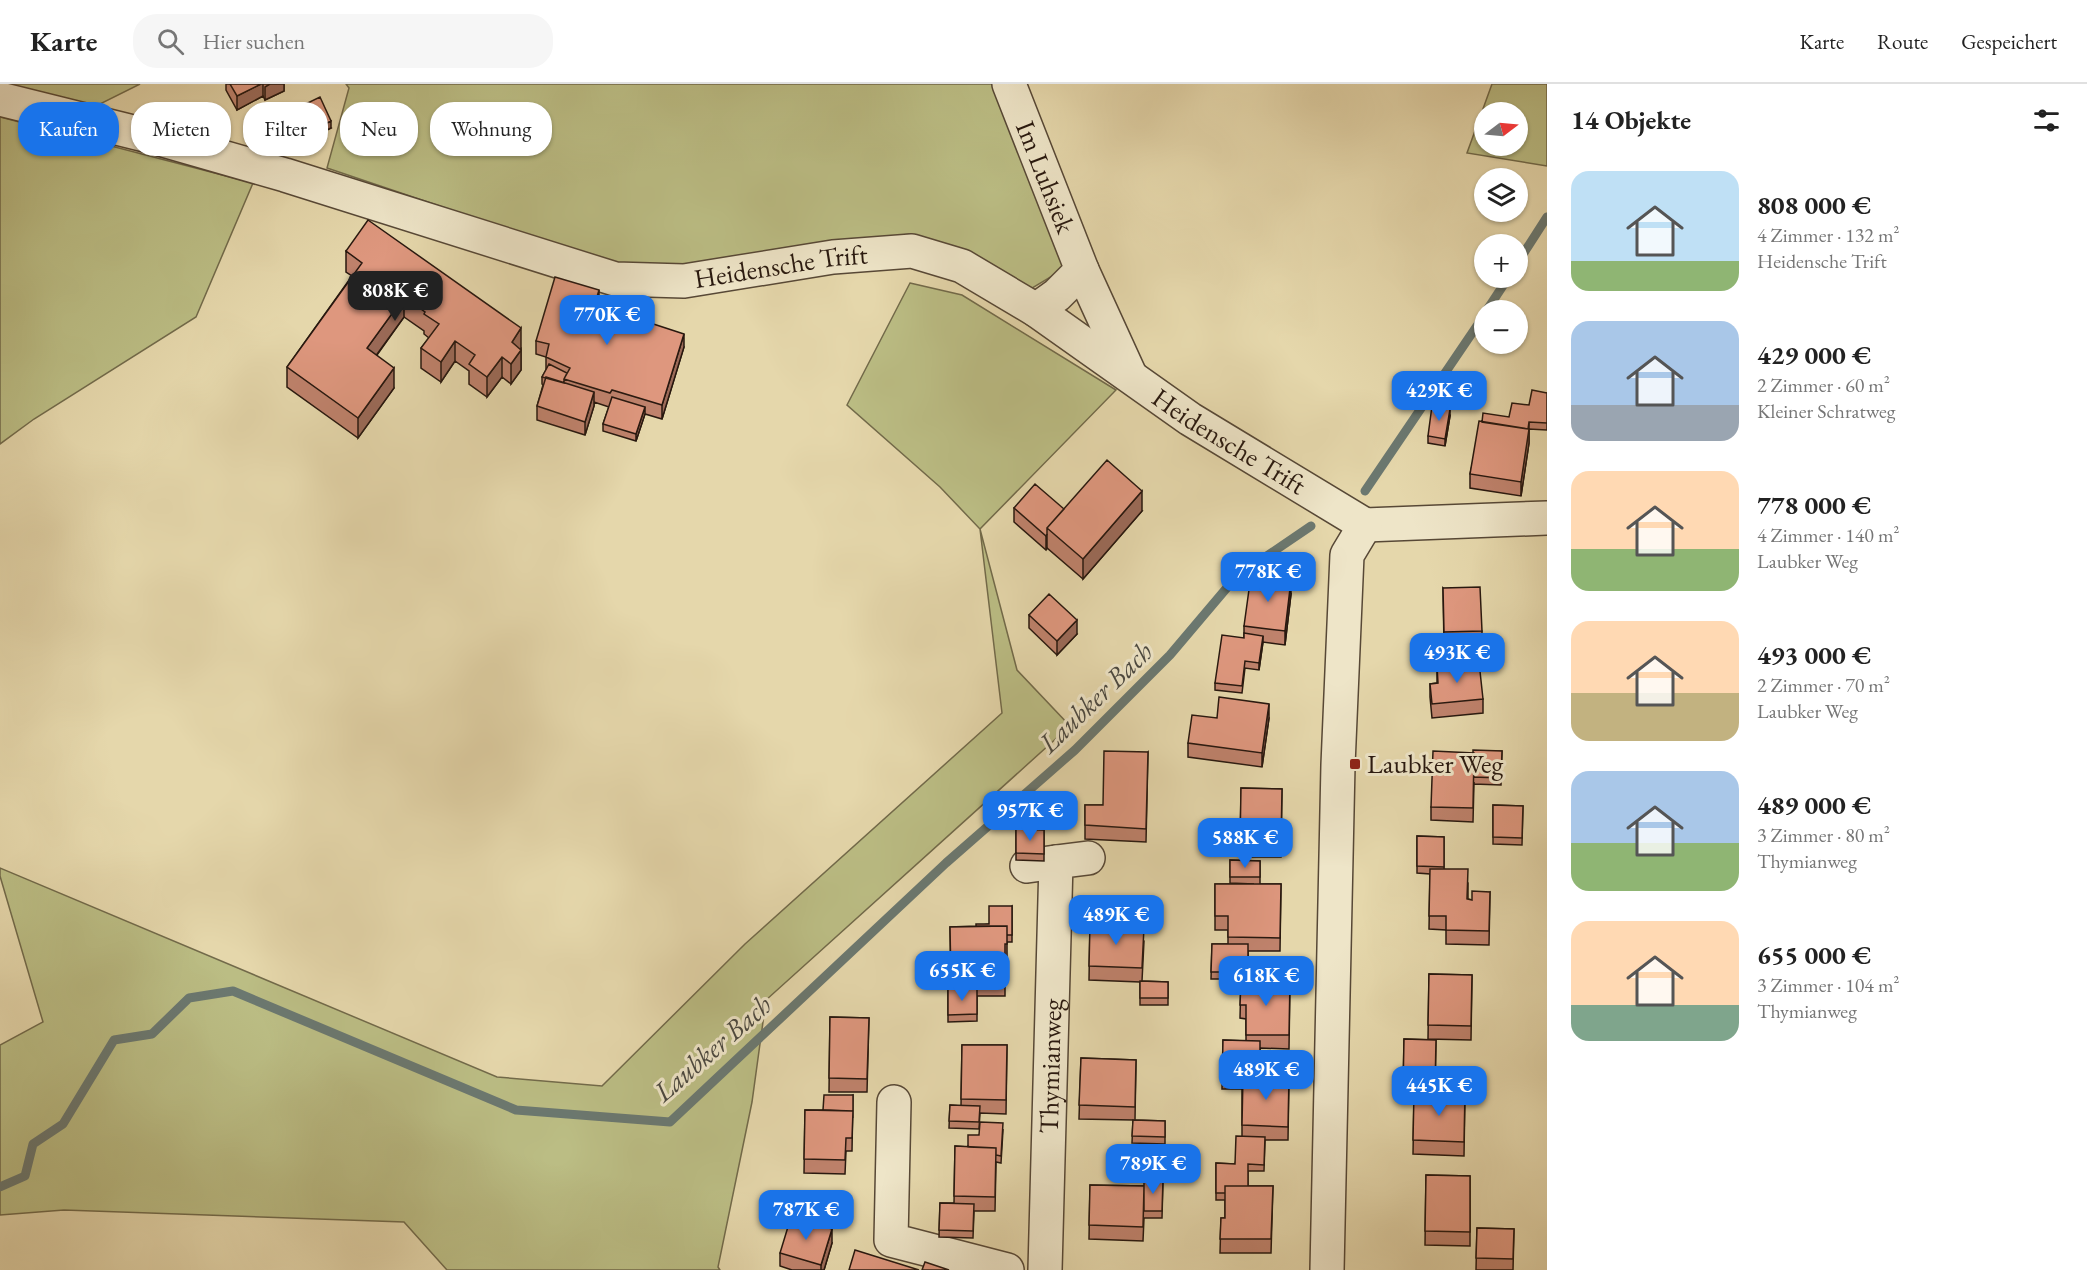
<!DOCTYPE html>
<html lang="de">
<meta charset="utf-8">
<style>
:root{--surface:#fff;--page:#f6f6f6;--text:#222;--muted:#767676;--line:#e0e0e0;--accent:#1a73e8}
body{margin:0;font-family:"EB Garamond",serif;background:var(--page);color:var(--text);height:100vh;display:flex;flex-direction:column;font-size:22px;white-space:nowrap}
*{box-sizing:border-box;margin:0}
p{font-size:20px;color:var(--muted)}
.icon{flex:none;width:33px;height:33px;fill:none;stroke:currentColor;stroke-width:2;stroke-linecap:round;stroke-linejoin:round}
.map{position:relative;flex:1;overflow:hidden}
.sheet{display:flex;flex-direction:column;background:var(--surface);width:540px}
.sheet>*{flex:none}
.hud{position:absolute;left:18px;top:18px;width:570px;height:54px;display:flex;gap:12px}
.needle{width:39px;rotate:74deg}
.tools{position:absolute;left:1474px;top:18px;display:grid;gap:12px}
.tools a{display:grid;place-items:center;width:54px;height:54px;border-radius:50%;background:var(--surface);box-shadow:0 2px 4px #0004;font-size:30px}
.price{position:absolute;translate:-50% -51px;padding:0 14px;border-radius:12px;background:var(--accent);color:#fff;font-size:20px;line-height:39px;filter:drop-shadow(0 2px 3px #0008)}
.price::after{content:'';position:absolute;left:50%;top:36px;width:18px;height:14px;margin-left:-9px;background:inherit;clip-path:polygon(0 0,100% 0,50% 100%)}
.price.selected{background:#222;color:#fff}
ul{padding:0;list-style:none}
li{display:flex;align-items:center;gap:18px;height:150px;padding:0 24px}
li span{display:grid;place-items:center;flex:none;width:168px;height:120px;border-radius:18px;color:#555}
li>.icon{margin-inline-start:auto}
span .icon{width:72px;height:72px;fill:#fffc;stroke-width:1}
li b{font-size:26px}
h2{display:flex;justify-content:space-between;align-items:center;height:72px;padding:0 24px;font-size:26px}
.pill{padding:0 21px;border-radius:24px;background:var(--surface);box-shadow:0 2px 4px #0004;font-size:21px;line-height:54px}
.pill.selected{background:var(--accent);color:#fff}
header{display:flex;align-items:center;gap:36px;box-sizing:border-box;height:84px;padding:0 30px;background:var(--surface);border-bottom:2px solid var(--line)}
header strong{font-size:28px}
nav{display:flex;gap:33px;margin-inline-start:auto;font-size:21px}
.search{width:420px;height:54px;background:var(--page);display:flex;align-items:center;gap:15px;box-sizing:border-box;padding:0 21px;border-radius:24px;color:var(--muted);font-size:22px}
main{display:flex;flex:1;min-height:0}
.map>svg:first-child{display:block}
</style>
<header>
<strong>Karte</strong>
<div class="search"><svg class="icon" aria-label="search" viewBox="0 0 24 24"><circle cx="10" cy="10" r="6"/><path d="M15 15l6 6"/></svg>Hier suchen</div>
<nav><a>Karte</a><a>Route</a><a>Gespeichert</a></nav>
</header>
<main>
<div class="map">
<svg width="1547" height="1186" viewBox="0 0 1547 1186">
<rect width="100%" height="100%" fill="#e5d7ab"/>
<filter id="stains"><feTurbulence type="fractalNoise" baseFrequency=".00333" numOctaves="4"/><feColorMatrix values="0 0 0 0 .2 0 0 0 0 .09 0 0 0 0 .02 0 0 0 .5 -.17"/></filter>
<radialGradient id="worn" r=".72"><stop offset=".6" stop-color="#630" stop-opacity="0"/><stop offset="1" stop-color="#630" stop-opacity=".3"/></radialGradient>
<!-- green -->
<path fill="#bbbd84" stroke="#726a4a" stroke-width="1.5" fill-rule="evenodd" d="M0,0H140L88,26Z
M346,0H999L1064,185L1029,206L909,150L686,183L611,180L327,84L349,4Z
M1492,0H1547V82L1467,69ZM1485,28H1518V62H1485Z
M0,33L253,99L196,233L34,335L0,360Z
M910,199L962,211L1116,306L980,445L1017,586L1070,642L766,916L752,1018L718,1183L720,1186H447L404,1138L64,1126L0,1131V961L43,938L0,792V784L497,993L602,1002L745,860L1002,629L980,445L940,403L847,321Z"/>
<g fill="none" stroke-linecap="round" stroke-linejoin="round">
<!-- stream -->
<path stroke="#6b7870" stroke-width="9" d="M1518,178L1547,133
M1487,226L1508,194
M1365,407L1485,230
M0,1103L25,1092L33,1060L63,1040L114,956L152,950L189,914L233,907L516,1026L670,1038L946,779L1075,666L1170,571L1236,493L1311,442"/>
<!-- minor casing -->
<g stroke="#574836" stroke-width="36">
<g id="minor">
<path id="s1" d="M1009,0L1082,186L1057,211L1036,226"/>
<path id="s2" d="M0,15L149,52L285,91L615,195L684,197L833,173L912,167L962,182L1036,226L1190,335L1365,441"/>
<path d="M1082,186L1130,291"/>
<path d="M1365,441L1547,434"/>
<path d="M1027,782L1056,778"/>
<path d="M894,1018L891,1156L1007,1186"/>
<path id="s3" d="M1045,1186L1056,778L1088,774"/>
<path d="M1327,1186L1338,681L1347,471L1365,441"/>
</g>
</g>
<!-- minor -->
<use href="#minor" stroke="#eee5c8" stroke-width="33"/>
</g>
<!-- wall -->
<path fill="#bf826c" stroke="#28180f" stroke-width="1.5" d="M226,0H284V7L265,16L263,12L237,26L226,6Z
M293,26L331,44L305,57L293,33Z
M346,167L521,264V286L511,300L502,293L487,313L469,300V287L455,277L441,298L421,284V264L429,254L424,250V247L404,233L377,271L394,304L358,354L287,303V283L352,192L346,188Z
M599,220L598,223L684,263L662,335L645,330L636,357L603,347V340L609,323L594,318V322L585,351L537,336V322L543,301L542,300V293L546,286V273L536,270V257Z
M1547,309V346L1529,345V359L1521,412L1470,404V390L1482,338L1509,333L1529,321Z
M1450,332L1445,362L1428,359V352Z
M1014,424L1064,425L1142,427L1083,495L1047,464L1046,466L1014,438Z
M1443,504L1482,547V560L1444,562Z
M1291,510L1285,561L1263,558L1259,586L1245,584L1242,609L1215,606V599L1244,554V542Z
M1029,531L1077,550L1057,571L1029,544Z
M1437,582L1483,615V629L1432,634L1430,613V600L1437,599Z
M1217,634H1269L1262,683L1188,673V659Z
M1502,667L1501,701L1474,700V698L1473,738L1431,736V723L1473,669Z
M1148,668L1146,758L1085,755V721H1103Z
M1241,704L1282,705L1281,773H1240Z
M1493,721L1523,722L1522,761L1493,760Z
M1016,745L1044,746V777L1016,776Z
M1417,752L1444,753V785L1468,799V815L1472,816L1490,808L1489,861L1446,860V846L1429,845L1430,790L1417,789Z
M1230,776L1260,777V800H1281L1280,867H1248V895H1211L1212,860H1228V846H1215V800H1254L1230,799Z
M1012,822V858H1007V874H1005V912H977V937L948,938V904H951L950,843L976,842L989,840Z
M1090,840L1144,857L1142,897L1168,898V921H1140V898L1089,896Z
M1429,890L1472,891L1471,956L1428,955Z
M1241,896H1290L1289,965L1260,964V992H1289L1288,1056H1265L1264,1087H1248V1102H1273L1271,1169H1220L1221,1134H1225V1116H1216V1079L1235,1080L1242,1052V1005H1222L1223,956L1246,957V935L1240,934Z
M830,933L869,934L867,1008H829Z
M1404,955L1436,956L1435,1008H1465L1464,1072L1413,1070L1414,1012L1403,1011Z
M962,961H1007L1006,1030L980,1029L979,1045L949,1044L950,1021L961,1022Z
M1081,974L1136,976L1135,1036L1165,1037V1060L1132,1059L1133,1036L1079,1035Z
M853,1011L852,1067H846L845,1090L804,1089L805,1026H823Z
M1003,1046L1001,1079L996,1078L995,1127H974L973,1154L939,1153L940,1119H954L955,1062L968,1063L979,1051Z
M1426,1091L1470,1092V1162L1425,1161Z
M1163,1095L1162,1134H1144L1143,1157L1089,1155L1090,1101L1144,1102Z
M1477,1144L1514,1145L1513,1186H1476Z
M832,1159L824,1186H792L780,1182V1169Z"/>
<!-- shaded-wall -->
<path fill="#9b6a58" stroke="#28180f" stroke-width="1.5" d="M261,0H263V12L237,26V12Z
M270,0H284V7L265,16V3Z
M331,37V44L305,57V50Z
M599,206V220L593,241L591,233Z
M404,213V233L367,284V264Z
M521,244V264L512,278V258Z
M684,250V263L662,335V321Z
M455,257V277L441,298V278Z
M521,266V286L511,300V280Z
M502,273V293L487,313V293Z
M394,284V304L358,354V334Z
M594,308V322L585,351V338Z
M645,323V330L636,357V350Z
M1450,325V332L1445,362V355Z
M1529,338V359L1521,412V398Z
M1142,407V427L1083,495V475Z
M1047,450V464L1046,466V452Z
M1291,496V510L1285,561V547Z
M1077,536V550L1057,571V557Z
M1263,552V558L1259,586V579Z
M1269,620V634L1262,683V669Z
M832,1145V1159L824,1186H821V1181Z"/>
<!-- building -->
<path fill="#de977e" stroke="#28180f" stroke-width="1.5" d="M230,0H261L237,12Z
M320,13L331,37L305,50L293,26Z
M368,136L521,244L512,258L521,266L511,280L502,273L487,293L469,280L475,271L455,257L441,278L421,264L439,240L424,230L425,228L404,213L367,264L394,284L358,334L287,283L362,179L346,167Z
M555,193L599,206L591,233L631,245L635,234L684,250L662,321L612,306L610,309L564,295L570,284L546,273L549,260L536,257Z
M597,223L635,235L631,245L593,234Z
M549,280L567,289L564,295V299L542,293Z
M546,293L594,308L585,338L537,322Z
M1532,306L1547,309V339L1529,338L1528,345L1482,338L1483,329L1509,333L1512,319L1529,321Z
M612,313L645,323L636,350L603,340Z
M1432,322L1450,325L1445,355L1428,352Z
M1479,337L1529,345L1521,398L1470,390Z
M1107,376L1142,407L1083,475L1047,444Z
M1035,400L1064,425L1047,444V450L1046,452L1014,424Z
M1251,491L1291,496L1285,547L1244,542Z
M1480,503L1482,547L1444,548L1443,504Z
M1049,510L1077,536L1057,557L1029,531Z
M1244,549L1263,552L1259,579L1245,577L1242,602L1215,599L1222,551L1244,554Z
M1479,578L1483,615L1432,620L1430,600L1438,599L1437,582Z
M1219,613L1269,620L1262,669L1188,659L1192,631L1217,634Z
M1473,666L1502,667L1501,694L1474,693V669H1473Z
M1104,667L1148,668L1146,745L1085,741V721H1103Z
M1433,667L1474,669L1473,724L1431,723Z
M1241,704L1282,705L1281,760L1240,759Z
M1493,721L1523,722L1522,754L1493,753Z
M1016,745L1044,746V770L1016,769Z
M1417,752L1444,753V783L1417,782Z
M1230,776L1260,777V793H1230Z
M1430,785H1468L1467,815L1472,816V807L1490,808L1489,847L1446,846V832H1429Z
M1215,800H1281L1280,854L1228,853V832H1215Z
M989,822H1012V851H1007V842H976V840H989Z
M1090,840L1144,843L1142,884L1089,882Z
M1007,842V860H1005V899L951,897L950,843Z
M1212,860H1248V888H1211Z
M1429,890L1472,891L1471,942L1428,941Z
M1241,896H1290L1289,951H1246V921H1240Z
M1140,897L1168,898V914H1140Z
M948,904L977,905V930L948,931Z
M830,933L869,934L867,995L829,994Z
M1404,955L1436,956L1435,1005L1403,1004Z
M1223,956L1260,957V992L1243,991L1242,998H1222Z
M962,961H1007L1006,1016L961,1015Z
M1081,974L1136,976L1135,1023L1079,1021Z
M1243,991L1289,992L1288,1043L1242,1041Z
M1414,1008H1465L1464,1058L1413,1056Z
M824,1011H853V1034V1027L823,1026Z
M950,1021L980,1022L979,1038L949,1037Z
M805,1026L853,1027L852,1054H846L845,1076L804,1075Z
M1133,1036L1165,1037V1053L1132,1052Z
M980,1038L1003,1039L1001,1072L996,1071V1064L968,1063V1051H979Z
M1236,1052L1265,1053L1264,1081L1248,1080V1102H1225V1109H1216V1079L1235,1080Z
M955,1062L996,1064L995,1113L954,1112Z
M1426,1091L1470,1092V1148L1425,1147Z
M1144,1095H1163L1162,1127H1144Z
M1090,1101L1144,1102L1143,1143L1089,1141Z
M1225,1102H1273L1271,1155H1220L1221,1134H1225Z
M940,1119L974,1120L973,1147L939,1146Z
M791,1133L832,1145L821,1181L780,1169Z
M1477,1144L1514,1145L1513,1175L1476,1174Z
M855,1166L919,1186H849Z
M925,1178L949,1186H922Z"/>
<!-- markers -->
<rect fill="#8f2418" stroke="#eee5c8" stroke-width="2" x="1349" y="674" width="12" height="12" rx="3"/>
<g text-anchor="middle" stroke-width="6" stroke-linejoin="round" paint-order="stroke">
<!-- street labels -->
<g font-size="27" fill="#28180f" stroke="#eee5c8">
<text dy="9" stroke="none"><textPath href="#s1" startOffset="100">Im Luhsiek</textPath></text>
<text dy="9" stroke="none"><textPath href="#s2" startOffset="808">Heidensche Trift</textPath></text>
<text dy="9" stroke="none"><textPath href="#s2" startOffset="1312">Heidensche Trift</textPath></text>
<text dy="9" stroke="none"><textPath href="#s3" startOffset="204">Thymianweg</textPath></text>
</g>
<!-- poi labels -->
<g font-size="27" fill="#28180f" stroke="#eee5c8" text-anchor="start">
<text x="1367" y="689">Laubker Weg</text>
</g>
<!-- water labels -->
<g font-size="28" font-style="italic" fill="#4a4840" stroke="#eee5c8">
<text transform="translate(1095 613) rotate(-44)" y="10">Laubker Bach</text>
<text transform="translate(712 964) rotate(-41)" y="10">Laubker Bach</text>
</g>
</g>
<rect width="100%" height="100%" filter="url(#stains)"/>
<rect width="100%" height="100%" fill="url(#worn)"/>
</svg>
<div class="tools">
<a><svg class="needle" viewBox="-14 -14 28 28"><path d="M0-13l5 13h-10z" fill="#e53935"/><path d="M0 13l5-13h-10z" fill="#767676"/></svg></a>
<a><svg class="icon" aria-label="layers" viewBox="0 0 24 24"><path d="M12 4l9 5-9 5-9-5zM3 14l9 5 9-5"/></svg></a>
<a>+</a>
<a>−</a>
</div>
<b class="price selected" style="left:395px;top:238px">808K €</b>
<b class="price" style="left:607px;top:262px">770K €</b>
<b class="price" style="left:1439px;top:338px">429K €</b>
<b class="price" style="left:1268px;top:519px">778K €</b>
<b class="price" style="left:1457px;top:600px">493K €</b>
<b class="price" style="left:1030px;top:758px">957K €</b>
<b class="price" style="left:1245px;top:785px">588K €</b>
<b class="price" style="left:1116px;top:862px">489K €</b>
<b class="price" style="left:962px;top:918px">655K €</b>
<b class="price" style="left:1266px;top:923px">618K €</b>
<b class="price" style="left:1266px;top:1017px">489K €</b>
<b class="price" style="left:1439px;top:1033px">445K €</b>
<b class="price" style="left:1153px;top:1111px">789K €</b>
<b class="price" style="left:806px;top:1157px">787K €</b>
<div class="hud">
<a class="pill selected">Kaufen</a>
<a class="pill">Mieten</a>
<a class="pill">Filter</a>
<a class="pill">Neu</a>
<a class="pill">Wohnung</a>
</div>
</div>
<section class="sheet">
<h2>14 Objekte<svg class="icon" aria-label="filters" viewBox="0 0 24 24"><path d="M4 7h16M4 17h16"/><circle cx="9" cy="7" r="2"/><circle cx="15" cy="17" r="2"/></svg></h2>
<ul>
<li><span style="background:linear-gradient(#bfe0f5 75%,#8fb573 0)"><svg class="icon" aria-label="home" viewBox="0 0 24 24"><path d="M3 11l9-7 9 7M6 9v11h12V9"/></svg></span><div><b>808 000 €</b><p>4 Zimmer · 132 m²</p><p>Heidensche Trift</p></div></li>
<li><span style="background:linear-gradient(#a9c7e8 70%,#9aa5b1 0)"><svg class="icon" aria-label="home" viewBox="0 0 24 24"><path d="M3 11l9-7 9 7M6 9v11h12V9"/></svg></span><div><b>429 000 €</b><p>2 Zimmer · 60 m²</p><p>Kleiner Schratweg</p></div></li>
<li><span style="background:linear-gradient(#ffd9b3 65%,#8fb573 0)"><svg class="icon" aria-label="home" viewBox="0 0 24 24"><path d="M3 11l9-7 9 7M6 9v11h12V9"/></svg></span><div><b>778 000 €</b><p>4 Zimmer · 140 m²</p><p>Laubker Weg</p></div></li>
<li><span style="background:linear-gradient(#ffd9b3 60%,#c2b280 0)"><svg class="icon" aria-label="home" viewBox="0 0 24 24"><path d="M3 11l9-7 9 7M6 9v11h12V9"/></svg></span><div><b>493 000 €</b><p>2 Zimmer · 70 m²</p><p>Laubker Weg</p></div></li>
<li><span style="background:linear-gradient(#a9c7e8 60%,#8fb573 0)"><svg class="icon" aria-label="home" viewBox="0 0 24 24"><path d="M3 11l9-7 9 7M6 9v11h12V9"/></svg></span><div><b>489 000 €</b><p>3 Zimmer · 80 m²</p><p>Thymianweg</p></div></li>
<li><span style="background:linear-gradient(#ffd9b3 70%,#7fa58c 0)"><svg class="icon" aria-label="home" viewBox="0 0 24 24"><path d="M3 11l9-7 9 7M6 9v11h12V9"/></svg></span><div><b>655 000 €</b><p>3 Zimmer · 104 m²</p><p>Thymianweg</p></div></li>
</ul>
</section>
</main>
